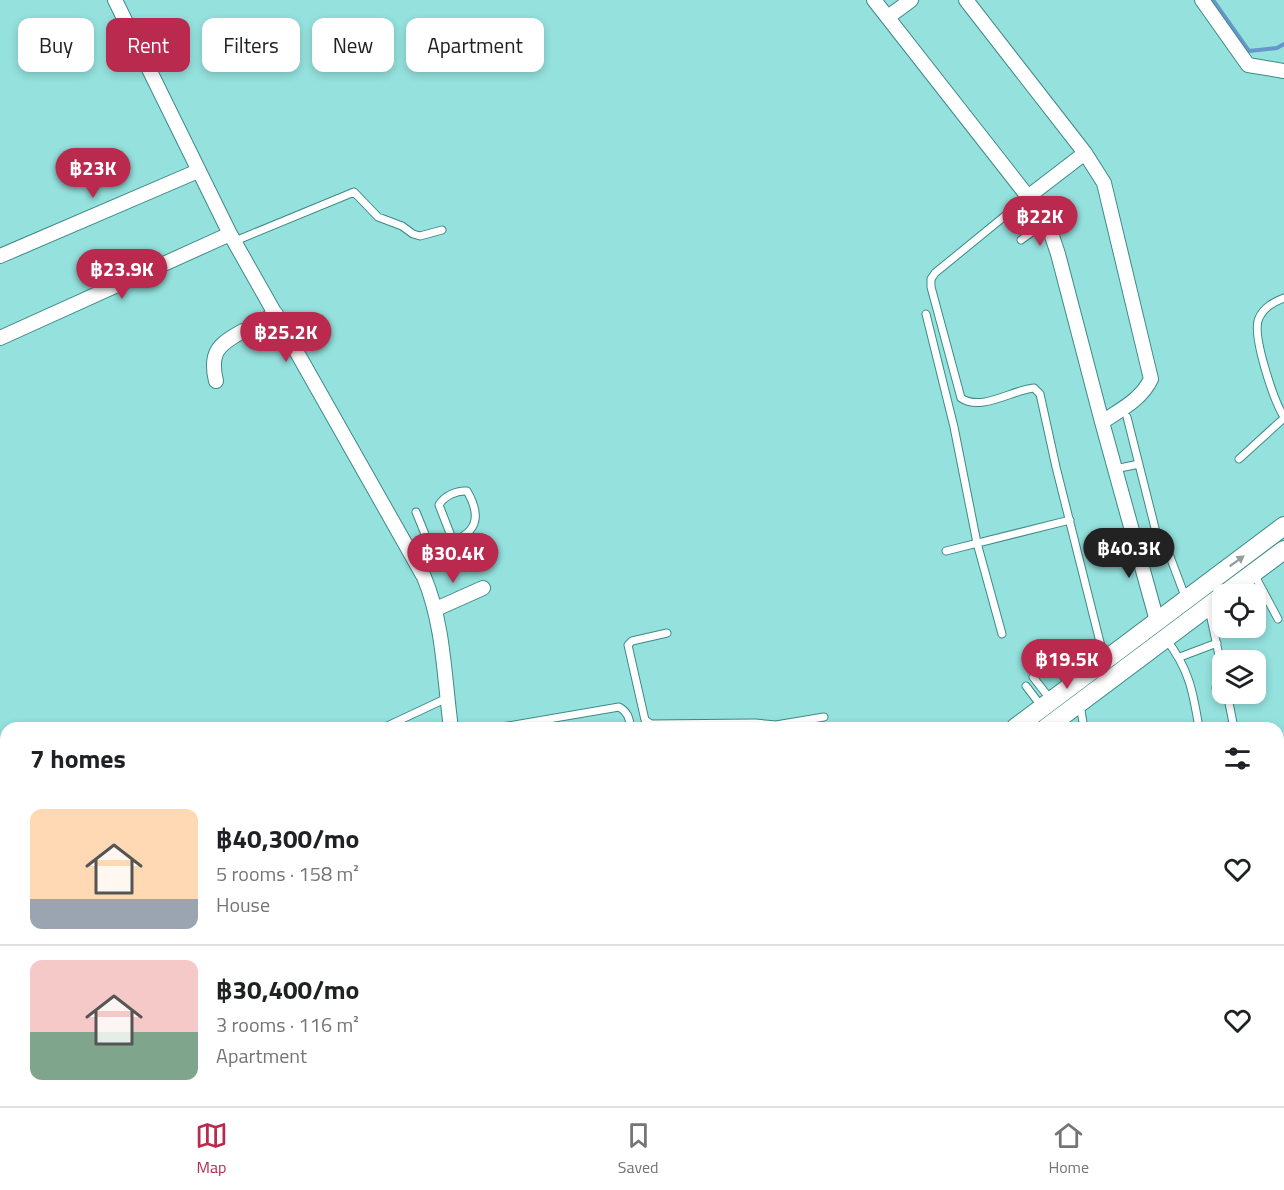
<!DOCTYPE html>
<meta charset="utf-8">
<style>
:root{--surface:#fff;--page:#f2f2f2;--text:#202124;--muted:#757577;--line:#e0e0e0;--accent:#ba2a4e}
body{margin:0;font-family:"Titillium Web",sans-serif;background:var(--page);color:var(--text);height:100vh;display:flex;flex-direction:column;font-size:22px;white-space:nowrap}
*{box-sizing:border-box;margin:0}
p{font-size:20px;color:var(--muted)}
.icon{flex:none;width:33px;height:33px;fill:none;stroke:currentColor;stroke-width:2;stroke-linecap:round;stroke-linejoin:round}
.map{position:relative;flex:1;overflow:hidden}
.details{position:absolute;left:0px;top:722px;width:1284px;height:386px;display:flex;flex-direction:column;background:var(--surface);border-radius:18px 18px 0 0;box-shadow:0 3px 9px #0003}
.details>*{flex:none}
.top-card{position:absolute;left:18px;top:18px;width:600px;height:54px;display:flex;gap:12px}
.controls{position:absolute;left:1212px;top:584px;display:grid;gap:12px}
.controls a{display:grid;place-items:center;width:54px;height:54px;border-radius:12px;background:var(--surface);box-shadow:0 3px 9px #0003;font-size:30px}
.price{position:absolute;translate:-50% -51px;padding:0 14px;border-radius:21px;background:var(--accent);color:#fff;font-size:20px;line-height:39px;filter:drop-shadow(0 2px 3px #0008)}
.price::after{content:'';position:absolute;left:50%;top:36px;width:18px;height:14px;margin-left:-9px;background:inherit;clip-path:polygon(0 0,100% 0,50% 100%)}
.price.current{background:#222;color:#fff}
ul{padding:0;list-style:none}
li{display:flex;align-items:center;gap:18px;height:150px;padding:0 30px}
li+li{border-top:2px solid var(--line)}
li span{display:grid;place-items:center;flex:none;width:168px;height:120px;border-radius:12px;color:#555}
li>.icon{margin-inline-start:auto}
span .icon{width:72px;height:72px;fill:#fffc;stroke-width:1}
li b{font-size:26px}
h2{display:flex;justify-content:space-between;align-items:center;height:72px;padding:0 30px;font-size:26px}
.chip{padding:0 21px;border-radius:12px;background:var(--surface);box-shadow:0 3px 9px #0003;font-size:21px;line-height:54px}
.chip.current{background:var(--accent);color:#fff}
.tabs{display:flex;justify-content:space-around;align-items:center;height:84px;border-top:2px solid var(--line);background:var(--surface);font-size:16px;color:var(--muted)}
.tabs a{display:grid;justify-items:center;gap:3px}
.tabs .current{color:var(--accent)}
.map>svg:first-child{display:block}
</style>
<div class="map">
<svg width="1284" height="1106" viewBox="0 0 1284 1106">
<rect width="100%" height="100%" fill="#94e1dd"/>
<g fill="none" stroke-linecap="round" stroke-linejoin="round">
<!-- stream -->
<path stroke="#6696ca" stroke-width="4" d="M1213,0L1249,51L1277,48L1284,44"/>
<!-- canal -->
<path stroke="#6696ca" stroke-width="12" d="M0,750L6,763
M170,1101L172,1106"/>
<!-- service casing -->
<g stroke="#3d8a87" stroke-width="9">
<path id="service" d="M1028,197L935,273L931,279V287L961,398C981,412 1012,390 1034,388L1040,394L1056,467L1104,658
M1021,240L1047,221
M235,241L354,192L378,217L402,226L413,234L420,236L442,230
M1284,298C1274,302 1264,307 1259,318C1251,334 1274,401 1284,417
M926,314L954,427L977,543L1002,634
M1127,417L1156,532L1169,554L1186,599
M1239,459L1284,418
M1115,469L1139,464
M416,512L431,549
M946,551L1070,520
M414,557C447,541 495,539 467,491C457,490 444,496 439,505L453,541
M1254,574L1278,619
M1209,609L1222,669
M667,633L632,641L628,645L645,720L651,724L755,723L776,725V728
M1166,639C1189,669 1193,691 1199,728
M1180,657L1217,643
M1052,662L1070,685
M1033,677L1051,700
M1026,686L1042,707
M1216,688L1222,685
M1227,693L1234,728
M1080,705L1084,728
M776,725L824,717
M383,728L447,698
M496,728L619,707C628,712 629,718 631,728
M1278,989L1284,999
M315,1101L318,1106"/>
</g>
<!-- minor casing -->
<g stroke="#3d8a87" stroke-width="16">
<path id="minor" d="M115,0L230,234L424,577C444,625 444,677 451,728
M874,0L1047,221L1058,254L1102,422L1157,621
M966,0L1085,153
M1202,0L1248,65L1284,71
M888,17L911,0
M1029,196L1085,153L1104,183L1151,379C1141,400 1120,410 1102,422
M0,256L198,171
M258,323L276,314
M0,338L230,234
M216,381C209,352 219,344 243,331
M436,609L483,588
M1278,944L1284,940
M508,1101L509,1106
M201,1106L203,1101
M905,1106L912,1101
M1055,1106L1062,1101"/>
</g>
<!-- secondary casing -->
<g stroke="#3d8a87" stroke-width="20">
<path id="secondary" d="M1225,594L1284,550
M1015,728L1284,526
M1046,728L1222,596
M453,1106L461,1101
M484,1106L492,1101"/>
</g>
<!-- service -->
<use href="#service" stroke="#fff" stroke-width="7"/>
<!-- minor -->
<use href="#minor" stroke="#fff" stroke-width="14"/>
<!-- secondary -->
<use href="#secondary" stroke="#fff" stroke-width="18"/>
<!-- rail -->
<path stroke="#33605e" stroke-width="4" d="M1278,869L1284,864
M1278,885L1284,881
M958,1106L964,1101
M978,1106L985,1101"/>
</g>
<!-- one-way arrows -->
<defs><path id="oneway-solid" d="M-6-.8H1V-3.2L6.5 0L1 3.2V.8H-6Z" transform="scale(1.5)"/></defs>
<use fill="#92a0a0" href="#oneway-solid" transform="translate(1237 561) rotate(-36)"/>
</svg>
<div class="controls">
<a><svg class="icon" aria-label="locate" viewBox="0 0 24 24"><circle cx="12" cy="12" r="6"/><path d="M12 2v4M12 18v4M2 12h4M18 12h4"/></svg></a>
<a><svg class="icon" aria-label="layers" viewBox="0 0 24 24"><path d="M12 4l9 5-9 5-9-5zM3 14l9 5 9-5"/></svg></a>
</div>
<b class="price" style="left:93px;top:199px">฿23K</b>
<b class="price" style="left:1040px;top:247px">฿22K</b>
<b class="price" style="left:122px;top:300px">฿23.9K</b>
<b class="price" style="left:286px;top:363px">฿25.2K</b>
<b class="price current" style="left:1129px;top:579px">฿40.3K</b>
<b class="price" style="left:453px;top:584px">฿30.4K</b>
<b class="price" style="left:1067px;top:690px">฿19.5K</b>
<div class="top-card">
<a class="chip">Buy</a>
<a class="chip current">Rent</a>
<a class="chip">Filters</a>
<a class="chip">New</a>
<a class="chip">Apartment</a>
</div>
<section class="details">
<h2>7 homes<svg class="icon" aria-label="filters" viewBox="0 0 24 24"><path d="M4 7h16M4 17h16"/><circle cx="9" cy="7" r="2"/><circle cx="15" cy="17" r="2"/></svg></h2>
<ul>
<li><span style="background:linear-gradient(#ffd9b3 75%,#9aa5b1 0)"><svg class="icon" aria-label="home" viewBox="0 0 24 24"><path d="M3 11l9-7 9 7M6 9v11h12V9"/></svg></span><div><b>฿40,300/mo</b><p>5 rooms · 158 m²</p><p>House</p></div><svg class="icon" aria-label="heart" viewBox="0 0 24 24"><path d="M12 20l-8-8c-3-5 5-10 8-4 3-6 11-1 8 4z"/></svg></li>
<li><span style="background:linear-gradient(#f6c9c9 60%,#7fa58c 0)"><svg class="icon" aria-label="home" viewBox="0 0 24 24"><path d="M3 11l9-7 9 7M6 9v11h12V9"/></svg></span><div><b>฿30,400/mo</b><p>3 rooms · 116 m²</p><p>Apartment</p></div><svg class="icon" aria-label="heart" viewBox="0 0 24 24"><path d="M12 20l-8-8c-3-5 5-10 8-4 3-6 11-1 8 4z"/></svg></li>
</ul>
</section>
</div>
<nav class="tabs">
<a class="current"><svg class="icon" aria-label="map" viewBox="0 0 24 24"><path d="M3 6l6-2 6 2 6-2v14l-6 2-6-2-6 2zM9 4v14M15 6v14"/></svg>Map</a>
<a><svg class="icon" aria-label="saved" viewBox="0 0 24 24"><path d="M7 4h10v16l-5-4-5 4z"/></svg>Saved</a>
<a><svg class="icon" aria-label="home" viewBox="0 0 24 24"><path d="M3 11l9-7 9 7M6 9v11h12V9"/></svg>Home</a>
</nav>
